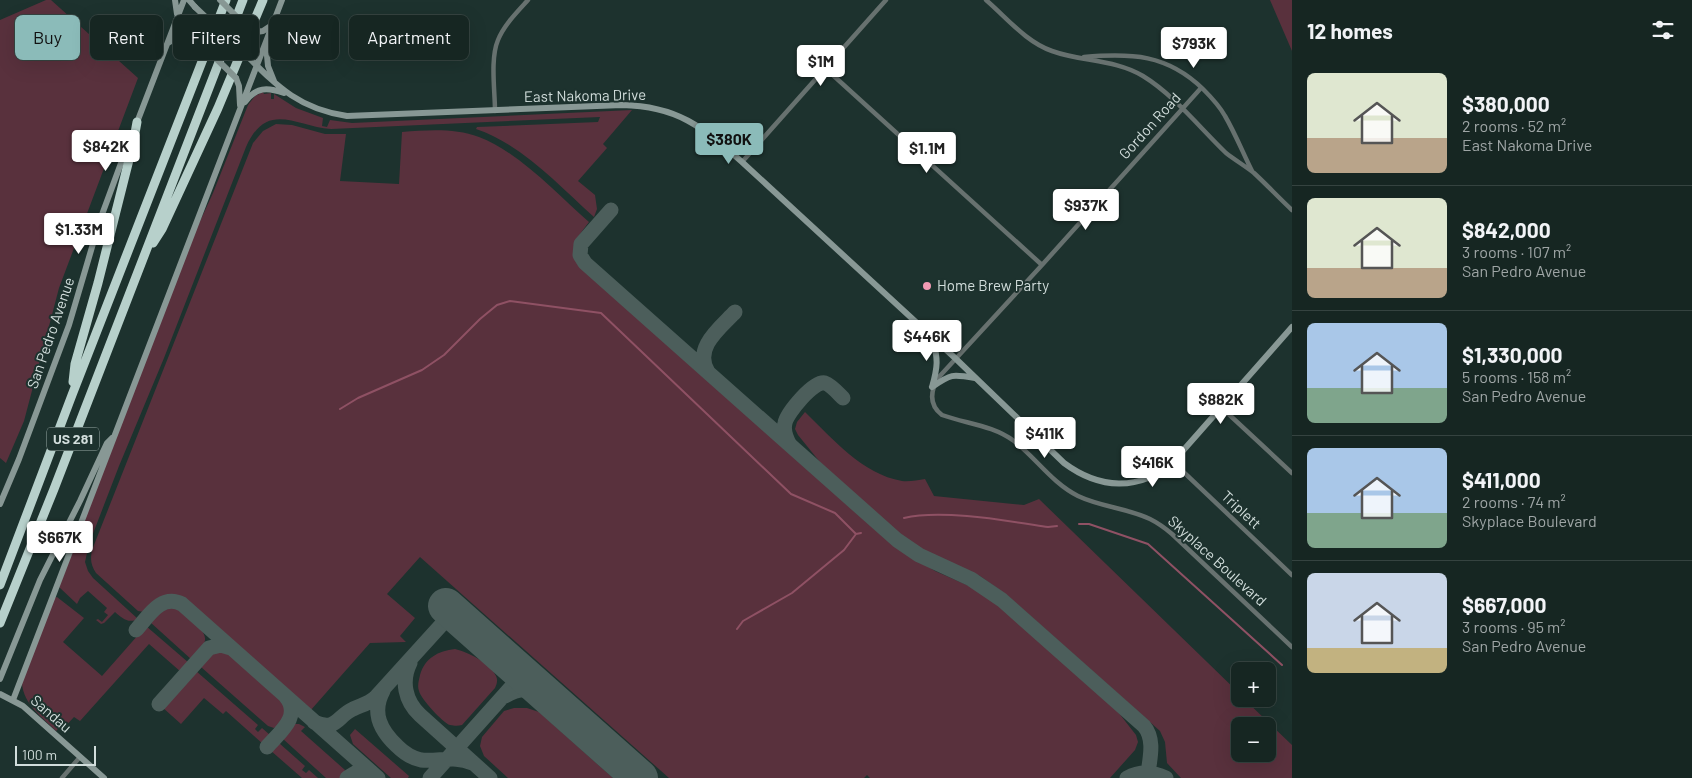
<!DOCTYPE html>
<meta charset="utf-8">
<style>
:root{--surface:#162622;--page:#1f2e2a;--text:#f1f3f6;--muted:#9ea5a5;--line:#354340;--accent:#8bbbb9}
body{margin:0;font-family:Barlow,sans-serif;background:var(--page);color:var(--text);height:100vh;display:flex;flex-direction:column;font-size:19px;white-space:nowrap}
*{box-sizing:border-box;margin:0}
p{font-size:16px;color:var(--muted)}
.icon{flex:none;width:28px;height:28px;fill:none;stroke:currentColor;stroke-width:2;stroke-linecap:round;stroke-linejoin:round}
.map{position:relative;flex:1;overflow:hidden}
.side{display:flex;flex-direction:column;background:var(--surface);width:400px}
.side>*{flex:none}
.banner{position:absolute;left:15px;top:15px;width:475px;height:45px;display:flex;gap:10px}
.buttons{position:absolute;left:1231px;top:662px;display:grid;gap:10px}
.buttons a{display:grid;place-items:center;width:45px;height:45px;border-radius:8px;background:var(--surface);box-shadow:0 5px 20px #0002,0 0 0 1px var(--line);font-size:25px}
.scale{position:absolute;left:15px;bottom:12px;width:81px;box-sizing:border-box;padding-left:5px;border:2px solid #d1dddb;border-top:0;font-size:14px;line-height:18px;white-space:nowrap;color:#d1dddb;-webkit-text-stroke:4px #1d322e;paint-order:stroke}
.price{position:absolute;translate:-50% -42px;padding:0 11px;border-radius:5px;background:#fff;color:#222;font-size:16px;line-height:32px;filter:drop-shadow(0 1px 2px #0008)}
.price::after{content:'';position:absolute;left:50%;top:30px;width:15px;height:11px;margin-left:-8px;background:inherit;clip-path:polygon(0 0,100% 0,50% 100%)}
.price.active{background:var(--accent);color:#111}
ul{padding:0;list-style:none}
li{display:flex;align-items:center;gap:15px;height:125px;padding:0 15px}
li+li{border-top:1px solid var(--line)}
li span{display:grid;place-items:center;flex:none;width:140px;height:100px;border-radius:8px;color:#555}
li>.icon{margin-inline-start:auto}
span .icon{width:60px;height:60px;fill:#fffc;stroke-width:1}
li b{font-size:21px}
h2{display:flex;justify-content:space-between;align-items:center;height:60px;padding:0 15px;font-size:21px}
.tag{padding:0 18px;border-radius:8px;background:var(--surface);box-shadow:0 5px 20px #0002,0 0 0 1px var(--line);font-size:18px;line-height:45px}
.tag.active{background:var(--accent);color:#111}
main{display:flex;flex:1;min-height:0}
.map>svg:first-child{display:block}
</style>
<main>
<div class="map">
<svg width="1292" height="778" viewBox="0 0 1292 778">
<rect width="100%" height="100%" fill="#1d322e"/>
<!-- green -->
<path fill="#59313d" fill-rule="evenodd" d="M46,0H51L138,78L59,288L24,421L6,463L0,458V20Z
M1270,0H1292V51Z
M263,92L264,94L271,93V99H274V94L296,108L323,118L322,126L327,127L330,120L352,123L632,110L603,144L607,148L578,181L595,195L597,209L594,217C558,185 523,145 476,129L477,127L598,122L600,117C509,121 421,125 331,129C295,126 267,100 246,147L164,358L119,466L89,544L85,562L88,571L93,578L138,619C128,624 122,618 115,612L104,623L101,624L96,620L98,619L102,622L108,615L104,612L107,608L88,591L80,598L77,604L59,587L195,232L213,193L248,105L255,96Z
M276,124L292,125L325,134H346L340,181L399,184L402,132C428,130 455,128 479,137C519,152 557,194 589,222C577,238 569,245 578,265L889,542L935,571L976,589L996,603L1118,712L1136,735L1138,742L1135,750L1110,778H870L867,775L864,778H669L420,557L387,594L415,618L400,636L406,642L370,643L310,711L180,597C160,592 158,602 144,612L138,611L96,573C91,565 90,560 92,550L253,143L263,131Z
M805,412C833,439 862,474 902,481C909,482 918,480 925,479L934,496L1024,505L1039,499L1240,694V699H1244L1292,745V778H1181L1167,763L1165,742L1160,731L1008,596L980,576L947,563L921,550L900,534L824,467L798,435L795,429L797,422ZM1240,726H1268V754H1240Z
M57,597L84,618L63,642L102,676L146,626L189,663L181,672L149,644L80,721L74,717L62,730L59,728L56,731C43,718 23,704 22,683L54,598Z
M170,605C180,607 207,629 205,640C204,648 197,654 192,660L150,622L162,608Z
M221,649L232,655L284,702C289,713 284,723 274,728L268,726L201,667L200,664L212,652Z
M455,649C468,652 490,663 496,676C498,680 497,684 495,688L462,725C458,726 455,726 450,725C443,723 421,699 419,691C417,686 419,680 420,675C425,658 438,651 455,649Z
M196,671L258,725L255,729L258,732L262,728L270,735L263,744L226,711L223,714L204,698L181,724L162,707L193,672Z
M514,708H527L539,712L613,778H508L484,756L480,746L482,737L504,711Z
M294,724H299L305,727L301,731L345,770L341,778H326L282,738V736Z
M355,729L409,776L408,778H391L353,744L350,735Z
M279,743L305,766L302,770L306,773L309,770L318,778H302L270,750L275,744Z"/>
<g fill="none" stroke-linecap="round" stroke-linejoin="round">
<!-- stream -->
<path stroke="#8f5164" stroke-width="2" d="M340,409L358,398L422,370L444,355L480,319L497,305L510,301L601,313L791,494L835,513L856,534
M904,518C942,509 1008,521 1048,527L1057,526
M1079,524H1089L1148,544L1282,665
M737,629L743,621L792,593L844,550L856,534L861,533"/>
<!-- taxiway -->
<path stroke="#4c5e5b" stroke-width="15" d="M611,210L581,244L580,255L585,263L897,540L919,555L971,579L1002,600L1144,726C1155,739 1150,758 1148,773
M708,372C693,348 720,328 735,312
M790,445C786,438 783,431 785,423C787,413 814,380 825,383C831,385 838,393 843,398
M136,630C148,617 161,593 182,604L378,778
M410,663C401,681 405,701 420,715L490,778
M383,691C371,713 381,731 397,746C404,753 412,758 421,760C438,762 455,755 472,763
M505,696C525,684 536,691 554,701
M159,704L209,648L221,645L231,648
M314,722C337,732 337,716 353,709C361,705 368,704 375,698L453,612
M267,747C279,733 302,716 286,697
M347,778L357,772L369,770
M430,778L523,674
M1127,778C1140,771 1153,772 1166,778"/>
<!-- runway -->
<path stroke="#4c5e5b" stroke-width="36" d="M446,606L640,778"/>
<!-- street -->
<path stroke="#67716f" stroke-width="4.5" d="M986,0C1007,18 1026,42 1052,51C1082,62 1115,59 1143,76C1174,95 1200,128 1226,153C1235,160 1245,166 1254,173C1267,185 1279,198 1292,210
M1084,57C1131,53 1167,54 1203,89C1211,97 1219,105 1225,116C1235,133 1243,153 1252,171
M825,68L1042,265
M1201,88L1042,265L938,378C930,392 929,405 942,415C967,424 992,425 1014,441C1036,458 1052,483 1078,496C1101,507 1127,508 1150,519C1158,523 1165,528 1172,534L1292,647
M495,111C495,91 490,59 498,40C504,25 517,12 528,0
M742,162L886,0
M1222,408L1292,473
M1173,462L1292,575
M62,778L80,757"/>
<!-- secondary -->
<path stroke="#889895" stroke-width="6" d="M175,0L177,14
M189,0L195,7
M256,32L263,31L272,25
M168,43L179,36L184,35
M266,45L268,66L274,81
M247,56C279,88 300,109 347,116L622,105C678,106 702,127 742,162L955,358L1064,463C1099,489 1139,492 1173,462L1292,327
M236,78L239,86L240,105
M245,102C256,87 267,87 284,93
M136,125L184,0
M932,387C938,366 938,360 933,339
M932,387C951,374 952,374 975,378
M0,504L19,459L69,325L100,220L131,136
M0,679L40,580L80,501L107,443L112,438
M0,694L23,706L104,778
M13,700L282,0"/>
<!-- highway -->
<path stroke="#b7d0cb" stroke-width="9" d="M153,243L162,229L218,108L263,0
M73,382L75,364L98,283L133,144L137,122
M0,585L72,395L226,0
M0,623L54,489L243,0"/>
<!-- secondary-bridge -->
<path stroke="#889895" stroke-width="6" d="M220,0L247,27L256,32
M195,7L247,56
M184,35L191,36L197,40L236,78"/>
</g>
<!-- markers -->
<circle fill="#f19ab3" stroke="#1d322e" stroke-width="2" cx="927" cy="286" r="5"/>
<g text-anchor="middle" stroke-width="4" stroke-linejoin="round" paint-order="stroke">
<!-- shield labels -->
<rect fill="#1d322e" stroke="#9baaa7" stroke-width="1" x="47" y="427.5" width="52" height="23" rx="4"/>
<g font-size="14" font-weight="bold" fill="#d1dddb">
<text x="73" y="444">US 281</text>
</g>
<!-- street labels -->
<g font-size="15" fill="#d1dddb" stroke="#1d322e">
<text transform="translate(585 96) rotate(-1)" y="5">East Nakoma Drive</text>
<text transform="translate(1150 126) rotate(-48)" y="5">Gordon Road</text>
<text transform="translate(51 333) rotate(-71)" y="5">San Pedro Avenue</text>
<text transform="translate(1241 510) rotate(43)" y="5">Triplett</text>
<text transform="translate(1217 561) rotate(42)" y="5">Skyplace Boulevard</text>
<text transform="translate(51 714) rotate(41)" y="5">Sandau</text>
</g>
<!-- poi labels -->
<g font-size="15" fill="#d1dddb" stroke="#1d322e" text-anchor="start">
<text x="937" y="291">Home Brew Party</text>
</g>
</g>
</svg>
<div class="buttons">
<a>+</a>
<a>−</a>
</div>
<div class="scale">100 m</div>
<b class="price" style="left:1194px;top:69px">$793K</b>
<b class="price" style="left:821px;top:87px">$1M</b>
<b class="price active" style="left:729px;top:165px">$380K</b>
<b class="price" style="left:106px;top:172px">$842K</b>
<b class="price" style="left:927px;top:174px">$1.1M</b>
<b class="price" style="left:1086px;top:231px">$937K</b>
<b class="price" style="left:79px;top:255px">$1.33M</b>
<b class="price" style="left:927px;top:362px">$446K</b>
<b class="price" style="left:1221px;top:425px">$882K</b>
<b class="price" style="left:1045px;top:459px">$411K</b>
<b class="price" style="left:1153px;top:488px">$416K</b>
<b class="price" style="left:60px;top:563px">$667K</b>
<div class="banner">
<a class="tag active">Buy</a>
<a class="tag">Rent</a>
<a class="tag">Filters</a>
<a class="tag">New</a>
<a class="tag">Apartment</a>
</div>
</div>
<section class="side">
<h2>12 homes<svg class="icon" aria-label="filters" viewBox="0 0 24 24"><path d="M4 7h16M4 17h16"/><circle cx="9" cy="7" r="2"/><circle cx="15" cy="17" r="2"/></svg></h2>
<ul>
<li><span style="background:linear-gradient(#dfe7d0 65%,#b9a48a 0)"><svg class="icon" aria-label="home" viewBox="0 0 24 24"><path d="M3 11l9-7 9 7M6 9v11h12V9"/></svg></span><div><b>$380,000</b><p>2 rooms · 52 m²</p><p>East Nakoma Drive</p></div></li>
<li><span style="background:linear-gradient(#dfe7d0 70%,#b9a48a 0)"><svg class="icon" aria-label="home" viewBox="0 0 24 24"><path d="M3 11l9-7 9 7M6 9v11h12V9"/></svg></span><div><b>$842,000</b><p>3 rooms · 107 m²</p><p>San Pedro Avenue</p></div></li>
<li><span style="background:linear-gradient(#a9c7e8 65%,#7fa58c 0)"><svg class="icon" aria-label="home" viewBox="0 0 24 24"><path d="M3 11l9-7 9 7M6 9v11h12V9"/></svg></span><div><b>$1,330,000</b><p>5 rooms · 158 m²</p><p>San Pedro Avenue</p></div></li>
<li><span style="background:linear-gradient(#a9c7e8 65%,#7fa58c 0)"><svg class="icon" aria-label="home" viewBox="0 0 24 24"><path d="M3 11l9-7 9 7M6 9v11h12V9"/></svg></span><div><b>$411,000</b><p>2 rooms · 74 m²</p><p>Skyplace Boulevard</p></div></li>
<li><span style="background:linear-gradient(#c9d6e8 75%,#c2b280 0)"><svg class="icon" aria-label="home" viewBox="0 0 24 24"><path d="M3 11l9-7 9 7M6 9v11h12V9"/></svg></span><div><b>$667,000</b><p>3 rooms · 95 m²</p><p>San Pedro Avenue</p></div></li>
</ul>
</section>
</main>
